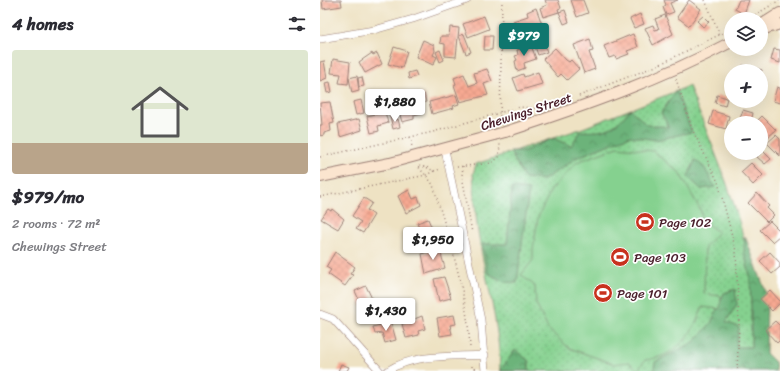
<!DOCTYPE html>
<meta charset="utf-8">
<style>
:root{--surface:#fff;--page:#f2f2f3;--text:#2b2b33;--muted:#7c7c81;--accent:#0f766e}
body{margin:0;font-family:Sriracha,sans-serif;background:var(--page);color:var(--text);height:100vh;display:flex;flex-direction:column;font-size:15px;white-space:nowrap}
*{box-sizing:border-box;margin:0}
p{font-size:13px;color:var(--muted)}
.icon{flex:none;width:22px;height:22px;fill:none;stroke:currentColor;stroke-width:2;stroke-linecap:round;stroke-linejoin:round}
.map{position:relative;flex:1;overflow:hidden}
.side{display:flex;flex-direction:column;background:var(--surface);width:320px}
.side>*{flex:none}
.buttons{position:absolute;left:404px;top:12px;display:grid;gap:8px}
.buttons a{display:grid;place-items:center;width:44px;height:44px;border-radius:50%;background:var(--surface);box-shadow:0 4px 16px #0002;font-size:20px}
.price{position:absolute;translate:-50% -34px;padding:0 9px;border-radius:4px;background:#fff;color:#222;font-size:13px;line-height:26px;filter:drop-shadow(0 1px 2px #0008)}
.price::after{content:'';position:absolute;left:50%;top:24px;width:12px;height:9px;margin-left:-6px;background:inherit;clip-path:polygon(0 0,100% 0,50% 100%)}
.price.selected{background:var(--accent);color:#fff}
ul{padding:0;list-style:none}
li{display:grid;align-content:center;gap:8px;height:212px;padding:0 12px}
li span{display:grid;place-items:center;height:124px;border-radius:4px;color:#555}
li>.icon{margin-inline-start:auto}
span .icon{width:72px;height:72px;fill:#fffc;stroke-width:1}
li b{font-size:17px}
h2{display:flex;justify-content:space-between;align-items:center;height:48px;padding:0 12px;font-size:17px}
main{display:flex;flex:1;min-height:0}
.map>svg:first-child{display:block}
</style>
<main>
<section class="side">
<h2>4 homes<svg class="icon" aria-label="filters" viewBox="0 0 24 24"><path d="M4 7h16M4 17h16"/><circle cx="9" cy="7" r="2"/><circle cx="15" cy="17" r="2"/></svg></h2>
<ul>
<li><span style="background:linear-gradient(#dfe7d0 75%,#b9a48a 0)"><svg class="icon" aria-label="home" viewBox="0 0 24 24"><path d="M3 11l9-7 9 7M6 9v11h12V9"/></svg></span><div><b>$979/mo</b><p>2 rooms · 72 m²</p><p>Chewings Street</p></div></li>
</ul>
</section>
<div class="map">
<svg width="460" height="371" viewBox="0 0 460 371">
<defs>
<pattern id="green-dots" width="8" height="8" patternUnits="userSpaceOnUse"><rect width="8" height="8" fill="#85d18f"/><path d="M2 2h.1M6 6h.1" fill="none" stroke="#74b37c" stroke-width="1.8" stroke-linecap="round"/></pattern>
<pattern id="forest-crowns" width="20" height="18" patternUnits="userSpaceOnUse"><rect width="20" height="18" fill="#6cb37a"/><path d="M2 6a3 3 0 1 1 6 0M12 15a3 3 0 1 1 6 0" fill="none" stroke="#5b9164"/></pattern>
<pattern id="building-cross-hatch" width="8" height="8" patternUnits="userSpaceOnUse"><rect width="8" height="8" fill="#f7a992"/><path d="M0 0l8 8M0 8l8-8" fill="none" stroke="#d5917e"/></pattern>
</defs>
<rect width="100%" height="100%" fill="#fff"/>
<filter id="ink" filterUnits="userSpaceOnUse"><feTurbulence type="fractalNoise" baseFrequency=".025" numOctaves="2"/><feDisplacementMap in="SourceGraphic" scale="8" xChannelSelector="R" yChannelSelector="G"/><feConvolveMatrix kernelMatrix="1 2 1 2 8 2 1 2 1" color-interpolation-filters="sRGB"/></filter>
<filter id="wash" filterUnits="userSpaceOnUse"><feTurbulence type="fractalNoise" baseFrequency=".012" numOctaves="4" result="noise"/><feDisplacementMap in="SourceGraphic" scale="16" xChannelSelector="R" yChannelSelector="G"/><feGaussianBlur stdDeviation="0.9" result="paint"/><feColorMatrix in="noise" values="0 0 0 0 0 0 0 0 0 0 0 0 0 0 0 0 0 1.4 0 .05"/><feComposite in="paint" operator="in"/></filter>
<g filter="url(#wash)">
<rect width="100%" height="100%" fill="#eee2c3"/>
<!-- green -->
<path fill="url(#green-dots)" stroke="#68785d" d="M369,86C388,137 413,191 425,244C434,282 431,331 432,371H180C180,326 166,282 159,238C155,217 155,195 153,174L156,164L263,128Z"/>
<!-- forest -->
<path fill="url(#forest-crowns)" stroke="#5b6952" d="M356,91L372,132L336,140L310,136L258,157L224,180L204,178L190,151H205L233,138L251,146L260,131C284,133 296,129 310,109L327,125L349,127L341,113Z
M375,160L384,167L395,187L381,189L368,177Z
M192,188L209,190L197,283L184,282L168,273L162,244H187Z
M425,236L447,295L446,353L455,362L456,371H425L422,367L417,371H334L335,362L374,342L391,323L404,293L415,289L417,304L406,322L419,327L416,347H431V308L430,276L424,252Z
M195,350L209,361V371H180Z"/>
<!-- pitch -->
<path fill="#85d18f" stroke="#68785d" d="M298,147L333,151L359,172L381,211L382,220L398,232L385,247L384,294L401,296L400,309L382,307C374,335 355,357 325,360L318,370L309,362L294,364L249,348L228,329L216,304L215,286L201,275L213,260V249L218,217L231,190L257,162Z"/>
<g id="blocks">
<!-- building -->
<path fill="url(#building-cross-hatch)" d="M2,0H21L22,6L3,9Z
M225,0H238L241,8L238,9L239,12L223,17L220,8L227,5Z
M251,0H263L268,13L257,17Z
M344,0H358L350,3L354,12L346,15L343,7L346,5Z
M369,0L381,9L369,26L357,17Z
M419,0H429L424,14L415,9Z
M216,8L222,24L198,33L193,21L208,16L207,12Z
M245,10L249,22L244,24L239,12Z
M320,14L324,24L314,28L310,19Z
M345,15L353,34L333,45L325,28L333,25L335,30L339,29L335,19Z
M164,16L169,29L148,37L143,24Z
M383,16L389,22L383,27L377,21Z
M224,24L227,31L221,34L218,27Z
M130,27L139,28L136,57L125,56V44L120,43L121,36H129Z
M144,34L151,52L146,54L139,36Z
M313,34L318,47L307,51L309,54L296,59L295,56L289,58L284,46Z
M165,36H173L172,50H164Z
M222,38L227,52L218,55L213,41Z
M270,39L273,51L269,52L275,69L264,73L254,45Z
M103,40L114,45L115,51L113,55L117,57L113,65L96,57Z
M211,45L216,59L204,63L205,68L197,71L195,61L197,60L195,56L198,55L197,50Z
M74,47L87,51L82,68L68,64Z
M235,48L246,60L249,62L251,60L259,69L247,80L241,74L238,77L223,59Z
M454,49L460,50V63L451,60Z
M120,50L124,60L120,62L116,52Z
M52,53L53,55L57,53L62,64L45,73L39,62Z
M13,59L30,62L28,84L19,83L21,74L11,73Z
M4,61L7,78L0,81V62Z
M423,65L442,70V71H422Z
M167,69L172,81L164,84L168,95L140,102L134,85L136,84L134,78L144,74L149,86L157,83L154,73Z
M95,71L97,76L89,79L88,73Z
M218,72L222,84L198,91L193,78L203,74L204,77Z
M37,76L39,91L32,93L29,78Z
M42,77L44,86L39,87L38,78Z
M10,82L12,92L7,93L5,83Z
M457,87L460,88V103L453,101Z
M104,94L106,102L99,104L101,113L94,115V119L82,122L78,108L91,104V102L97,101L96,97Z
M136,95L139,104L133,106L134,108L112,114L109,102Z
M397,95L407,98L405,106L395,103Z
M41,100L44,113L36,115L33,102Z
M10,102L14,123L10,124L11,131L4,133V135L0,136V125H2L0,103Z
M423,110L433,113L431,122L420,119Z
M393,111L409,116L406,129L389,124Z
M65,112L68,123L58,126L59,131L51,133L47,116Z
M73,115L75,120L78,119L80,127L73,129L70,116Z
M442,116L456,130L447,138L441,132V123H435Z
M39,119L42,130L20,137L18,124Z
M456,135L460,139V156L447,143Z
M443,151L451,159L445,164L437,157Z
M431,163L443,175L433,185L421,172Z
M89,190L93,199L98,197L101,205L86,213L78,196Z
M437,193L449,206L447,208L454,215L447,222L428,203Z
M44,198L52,203L47,210L54,215L43,233L36,229L41,222L32,216Z
M8,209L11,211L12,209L24,219L18,229L1,219Z
M108,219L117,240L105,244L97,223Z
M450,221L460,231V235L452,242L440,230Z
M119,247L125,268L106,274L102,254Z
M15,252L35,267L30,274L33,275L25,286L8,274L11,270L6,267Z
M450,252L460,263V267L452,274L440,261Z
M124,277L131,298L119,301L114,279Z
M46,286L55,305L43,309L35,291Z
M450,290L460,301V303L452,311L440,299Z
M134,315L136,324L130,325L132,334L120,336L117,318Z
M102,316L105,329L98,331L99,335L86,338L82,324Z
M455,321L460,326V340L457,343L445,330Z
M71,322L76,340L65,343L62,333L55,334L53,327Z
M21,364L29,367L27,371H18Z"/>
</g>
</g>
<g filter="url(#ink)">
<use href="#blocks" fill-opacity="0" stroke="#9c8077" stroke-width="1"/>
<g fill="none" stroke-linecap="round" stroke-linejoin="round">
<!-- street casing -->
<g stroke="#9c8077" stroke-width="8">
<path id="street" d="M0,39L54,30L93,19L147,0
M125,150L161,320L165,371
M0,314L13,319L60,371
M67,371C95,353 133,357 165,355"/>
</g>
<!-- secondary casing -->
<g stroke="#9c8077" stroke-width="12">
<path id="secondary" d="M441,25L460,13
M441,30L460,24
M185,132C262,107 339,80 411,42
M0,177L70,163L174,135"/>
</g>
<!-- path -->
<path stroke="#9c8077" stroke-width="1.5" stroke-dasharray="1 3" stroke-linecap="butt" d="M385,0L400,35
M428,19L460,0
M356,79L372,129L398,182L416,251L419,325L417,371
M259,96L336,66L411,29
M231,106L244,101
M180,124L182,0
M90,137L92,147
M0,157L113,132L200,107L222,109
M143,166L142,175L152,233
M137,167L172,163L179,157L180,144
M114,171L121,169
M0,197L106,175L114,171L106,167L98,166C103,173 109,178 113,185C129,239 147,292 150,348
M152,371V366L156,371"/>
<!-- street -->
<use href="#street" stroke="#fff" stroke-width="7"/>
<!-- secondary -->
<use href="#secondary" stroke="#fbe5cf" stroke-width="10"/>
<!-- secondary-bridge casing -->
<g stroke="#9c8077" stroke-width="12" stroke-linecap="butt">
<path id="secondary-bridge" d="M174,135L185,132"/>
</g>
<!-- secondary-bridge -->
<use href="#secondary-bridge" stroke="#fbe5cf" stroke-width="10"/>
</g>
</g>
<!-- icons -->
<defs>
<g id="stadium-disc" transform="scale(1)"><circle r="9.5" fill="#c8321e" stroke="#fff"/><path d="M0-5a6.5 5 0 1 0 0 10a6.5 5 0 1 0 0-10ZM-3.5-1.8h7v3.6h-7Z" fill="#fff"/></g>
</defs>
<g fill-rule="evenodd">
<use href="#stadium-disc" x="325" y="222"/>
<use href="#stadium-disc" x="300" y="257"/>
<use href="#stadium-disc" x="283" y="293"/>
</g>
<g text-anchor="middle" stroke-width="3.5" stroke-linejoin="round" paint-order="stroke">
<!-- street labels -->
<g font-size="13" fill="#4a1f2b" stroke="#fff">
<text transform="translate(206 111) rotate(-18)" y="5">Chewings Street</text>
</g>
<!-- poi labels -->
<g font-size="13" fill="#4a1f2b" stroke="#fff" text-anchor="start">
<text x="339" y="227">Page 102</text>
<text x="314" y="262">Page 103</text>
<text x="297" y="298">Page 101</text>
</g>
</g>
</svg>
<div class="buttons">
<a><svg class="icon" aria-label="layers" viewBox="0 0 24 24"><path d="M12 4l9 5-9 5-9-5zM3 14l9 5 9-5"/></svg></a>
<a>+</a>
<a>−</a>
</div>
<b class="price selected" style="left:204px;top:57px">$979</b>
<b class="price" style="left:75px;top:123px">$1,880</b>
<b class="price" style="left:113px;top:261px">$1,950</b>
<b class="price" style="left:66px;top:332px">$1,430</b>
</div>
</main>
